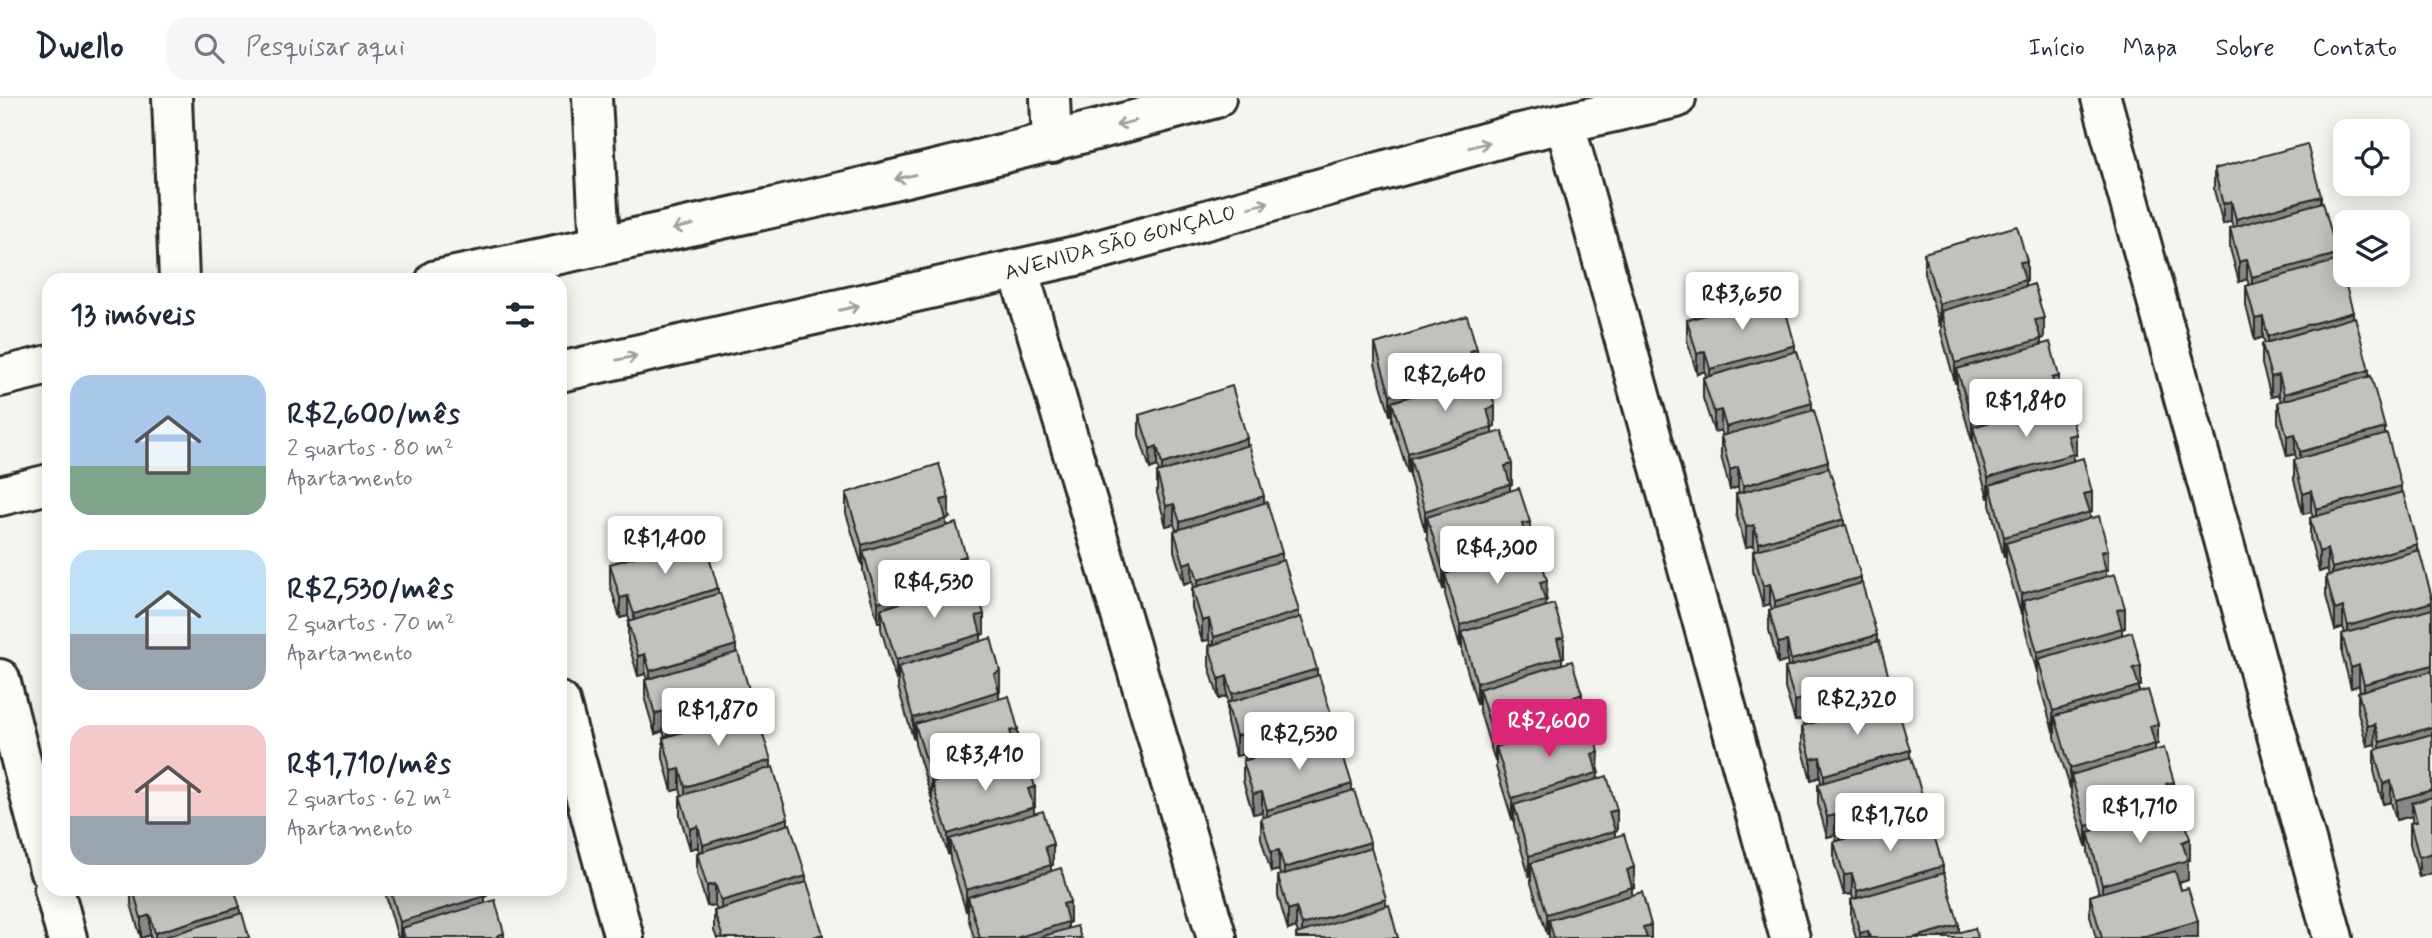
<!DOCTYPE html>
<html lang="pt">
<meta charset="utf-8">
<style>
:root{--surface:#fff;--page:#f6f6f7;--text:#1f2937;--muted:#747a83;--line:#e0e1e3;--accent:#db2777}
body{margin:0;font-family:Mynerve,sans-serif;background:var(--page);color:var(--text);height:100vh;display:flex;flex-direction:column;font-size:26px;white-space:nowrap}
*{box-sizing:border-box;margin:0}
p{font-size:23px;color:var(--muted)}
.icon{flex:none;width:38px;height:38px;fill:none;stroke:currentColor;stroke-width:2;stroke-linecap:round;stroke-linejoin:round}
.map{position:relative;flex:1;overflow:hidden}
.details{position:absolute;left:42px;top:175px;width:525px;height:623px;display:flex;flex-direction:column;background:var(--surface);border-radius:21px;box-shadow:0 4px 18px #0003}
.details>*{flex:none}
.controls{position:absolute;left:2333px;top:21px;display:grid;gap:14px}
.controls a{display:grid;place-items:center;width:77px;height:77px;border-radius:14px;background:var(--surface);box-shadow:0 4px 18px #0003;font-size:35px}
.price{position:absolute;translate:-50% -60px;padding:0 16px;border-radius:7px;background:#fff;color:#222;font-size:23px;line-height:46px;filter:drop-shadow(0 2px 4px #0008)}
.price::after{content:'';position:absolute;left:50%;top:42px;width:21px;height:16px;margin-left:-10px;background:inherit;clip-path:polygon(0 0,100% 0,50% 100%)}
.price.on{background:var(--accent);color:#fff}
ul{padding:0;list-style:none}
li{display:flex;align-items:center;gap:21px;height:175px;padding:0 28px}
li span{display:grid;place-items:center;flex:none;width:196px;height:140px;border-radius:21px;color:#555}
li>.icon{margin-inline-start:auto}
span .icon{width:84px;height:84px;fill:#fffc;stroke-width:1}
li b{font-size:30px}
h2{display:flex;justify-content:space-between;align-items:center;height:84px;padding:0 28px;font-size:30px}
header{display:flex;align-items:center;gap:42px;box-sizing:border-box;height:98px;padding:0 35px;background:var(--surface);border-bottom:2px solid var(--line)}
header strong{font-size:33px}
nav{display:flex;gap:38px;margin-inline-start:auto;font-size:24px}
.search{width:490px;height:63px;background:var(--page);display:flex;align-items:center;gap:18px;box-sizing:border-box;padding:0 24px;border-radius:21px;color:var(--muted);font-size:26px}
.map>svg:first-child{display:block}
</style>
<header>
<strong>Dwello</strong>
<div class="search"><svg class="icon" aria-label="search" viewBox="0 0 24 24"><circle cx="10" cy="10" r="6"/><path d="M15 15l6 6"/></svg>Pesquisar aqui</div>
<nav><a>Início</a><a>Mapa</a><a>Sobre</a><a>Contato</a></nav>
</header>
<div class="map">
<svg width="2432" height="840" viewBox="0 0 2432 840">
<rect width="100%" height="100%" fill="#f5f4ef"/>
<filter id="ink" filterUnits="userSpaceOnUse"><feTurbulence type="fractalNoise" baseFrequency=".0143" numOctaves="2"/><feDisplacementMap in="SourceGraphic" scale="14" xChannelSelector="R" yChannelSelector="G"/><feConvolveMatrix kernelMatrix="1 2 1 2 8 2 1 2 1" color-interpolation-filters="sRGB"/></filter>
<g filter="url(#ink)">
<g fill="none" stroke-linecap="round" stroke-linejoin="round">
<!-- minor casing -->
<g stroke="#2b2b2b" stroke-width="44">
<path id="minor" d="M172,0L179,182
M592,0L600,148
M1050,0L1052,45
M2101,0L2333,840
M1565,26L1790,840
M1018,171L1217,840
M436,182C697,128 958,71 1216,0
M560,274L1080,157L1516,36L1676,0
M0,279L49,267
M0,398L49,386
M0,581L49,771
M560,604L624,840
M54,791L67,840"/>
</g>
<!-- minor -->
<use href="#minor" stroke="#fdfcf7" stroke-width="38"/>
</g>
<!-- wall -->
<path fill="#a7a6a3" stroke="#2b2b2b" stroke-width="2" d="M2214,71L2321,104L2417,452L2432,500V775L2419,779L2410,746V725H2412V718L2396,722L2391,704L2383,706L2374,673V652H2377L2375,646L2367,648L2358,614V594L2360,593L2359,587L2351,590L2342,556V536L2345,535L2343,529L2335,532L2326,498V478L2329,477L2327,471L2319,474L2310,440V420L2313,419L2311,414L2303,416L2294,382V362H2297L2295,356L2287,358L2278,324V304L2281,303L2279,297L2271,299L2262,266V246L2265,245L2263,239L2255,242L2246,208V188L2249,187L2247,181L2239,184L2230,150V130L2233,129L2231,123L2223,126L2214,92Z
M1924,155L2027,183H2025V189L2044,240L2041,241V247L2059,298L2057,299V305L2076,357H2073V363L2092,414L2090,415V421L2108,472L2106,473V479L2125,530L2122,531V537L2141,588H2139V595L2158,646L2155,647V653L2174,704H2172V711L2190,762H2188V782L2179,785L2198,840H2096L2090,818V798L2099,795L2088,755V747L2086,748L2071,697V690H2070L2055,639V632L2053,633L2038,581V574H2037L2023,523V516H2021L2006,465V459H2004L1990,407V400H1988L1973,349V342L1972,343L1957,291V285H1955L1941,234V226L1939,227L1924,175Z
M1687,222L1795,254L1959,834L1978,840H1856L1851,822V802L1853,801L1852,796L1844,797L1834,764V744L1837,743L1835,737L1827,739L1818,706V686L1821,685L1820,679L1811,682L1802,648V628L1804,627L1802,621L1795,623L1785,590V570L1788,569L1787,563L1778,566L1769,532V512L1772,511L1770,506L1763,508L1753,473V453H1755L1754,447L1746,449L1736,416V396L1739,395L1738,389L1730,392L1721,358V338H1723L1721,332L1714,334L1703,300V280L1706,279L1705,273L1697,276L1687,242Z
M1375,246L1477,271L1476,272V278L1495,328L1492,329V336L1512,386L1510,387V393L1530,444L1527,445V451L1547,502H1545V509L1564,559L1562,560V566L1582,616L1580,617V624L1599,675H1597V681L1617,732L1615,733V739L1634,790H1632V797L1651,840H1549V836H1547L1531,785V778H1529L1514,727V720L1512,721L1496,669V663H1495L1479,611V605L1477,606L1462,554V547L1460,548L1445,496V490L1443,491L1427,439V433H1425L1410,381V374L1408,375L1392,324V317H1390L1375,266Z
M1139,317L1247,347L1386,808L1398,840H1296V836L1298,835L1296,829L1288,832L1278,798V778H1280L1279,772L1271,774L1261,740V720H1263L1262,714L1253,716L1243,683V663L1245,662L1244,656L1236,658L1227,625V605H1228L1227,598L1219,601L1209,568V548L1211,547L1209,542L1202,543L1192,510V490L1194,489L1192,483L1184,486L1174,453V433L1176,432L1174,426L1166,428L1157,395V375L1159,374L1157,368L1150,371L1139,337Z
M846,395L949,420L946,421V427L966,478L964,479V485L984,536L981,537V543L1000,593L999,594V601L1018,651L1016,652V658L1035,709H1034V716L1053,767H1051V773L1070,824L1068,825V831L1081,840H974L968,819V812L966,813L950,761V755L948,756L932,704V697L931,698L915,646V639L913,640L898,589V581L896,582L881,531V524H878L863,473V467H862L846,415Z
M610,466L718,496L823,840H717L714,833V813L717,812L715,807L707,808L697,775V755L699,754L698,749L690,751L680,718V698L682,697L680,691L672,693L663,660V640L665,639L663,633L655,636L645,602V582L647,581L645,576L638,578L628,544V524L630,523L628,518L620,520L610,487Z
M131,791H234L240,816L249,840H150V837L141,840L131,806Z
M384,791H487V798H485V805L504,840H398Z"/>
<!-- shaded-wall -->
<path fill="#888785" stroke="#2b2b2b" stroke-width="2" d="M2321,98V118L2236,141V121Z
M2231,103V123L2223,126V106Z
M2337,156V176L2252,199V179Z
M2247,161V181L2239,184V164Z
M2027,163V183H2025V202L1941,213V226L1939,227V206L2020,164Z
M2353,214V234L2268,258V238Z
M2263,219V239L2255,242V221Z
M2044,220V240L2041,241V261L1957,271V285H1955V265L2035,222Z
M1795,247V268L1710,292V271Z
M1477,251L1476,291L1392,304V317H1390V297L1470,253Z
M1705,253V273L1697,276V256Z
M2369,272V292L2284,316V296Z
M2279,277V297L2271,299V279Z
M2059,278V298L2057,299V318L1973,329V342L1972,343V322L2052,280Z
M1812,305V325L1726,349V329Z
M1495,308V328L1492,329V349L1410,360V374L1408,375V355Z
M1721,312V332L1714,334V314Z
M2385,330V350L2300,374V354Z
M2076,336V357H2073V376L1990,387V400H1988V380L2068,338Z
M2295,336V356L2287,358V338Z
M1247,340V360L1162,386V366Z
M1157,348V368L1150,371V351Z
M1828,363V383L1743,408V388Z
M1512,366V386L1510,387V406L1427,419V433H1425V413L1505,368Z
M1738,369V389L1730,392V372Z
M2401,388V408L2316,432V411Z
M2311,393V414L2303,416V396Z
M2092,394V414L2090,415V434L2006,445V459H2004V439L2084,396Z
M1264,398V418L1180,444V424Z
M949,400V420L946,421V441L863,453V467H862V447L941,402Z
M1174,406V426L1166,428V408Z
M1844,421V441L1759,465V445Z
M1530,424V444L1527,445V465L1445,476V490L1443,491V471L1522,426Z
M1754,427V447L1746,449V429Z
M2417,446V466L2332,490V470Z
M2327,451V471L2319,474V454Z
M2108,452V472L2106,473V492L2023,503V516H2021V496Z
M1282,455V476L1198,502V482Z
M966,458L964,498L881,511V524H878V504L959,460Z
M1192,463V483L1184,486V466Z
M1861,479V499L1775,523V503Z
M1547,482L1545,522L1462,534V547L1460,548V527L1540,484Z
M1770,486V506L1763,508V488Z
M718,490V510L634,536V516Z
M628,498V518L620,520V500Z
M2432,504V524L2348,548V528Z
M2343,509V529L2335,532V512Z
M2125,510V530L2122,531V550L2038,561V574H2037V554L2117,512Z
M1299,513V534L1214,559V539Z
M984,516V536L981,537V557L898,569V581L896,582V562L976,518Z
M1209,521V542L1202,543V523Z
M1877,537V557L1791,582V562Z
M1564,539V559L1562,560V579L1479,591V605L1477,606V585L1557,541Z
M1787,543V563L1778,566V545Z
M736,547V568L650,593V573Z
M645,556V576L638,578V558Z
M2359,567V587L2351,590V570Z
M2432,567V587L2364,606V586Z
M2141,568V588H2139V608L2055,618V632L2053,633V613L2133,570Z
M1317,571V591L1232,617V596Z
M1000,573V593L999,594V613L915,626V639L913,640V620L994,576Z
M1227,578V598L1219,601V581Z
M1893,595V615L1808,639V619Z
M1582,596V616L1580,617V637L1496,649V663H1495V643L1574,599Z
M1802,601V621L1795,623V603Z
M753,605V625L668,651V631Z
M663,613V633L655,636V616Z
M2158,626V646L2155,647V666L2071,677V690H2070V670L2150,628Z
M2375,626V646L2367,648V628Z
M1335,628V648L1249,675V655Z
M2432,629V649L2380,664V644Z
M1018,631V651L1016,652V672L932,684V697L931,698V678L1010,633Z
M1244,636V656L1236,658V638Z
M1910,652V673L1824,697V677Z
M1599,654L1597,695L1514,707V720L1512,721V700L1592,656Z
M1820,659V679L1811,682V661Z
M771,662V682L685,709V689Z
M680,671V691L672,693V673Z
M2391,683V704L2383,706V686Z
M2174,684V704H2172V724L2088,734V747L2086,748V728L2166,686Z
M1352,686V706L1267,732V712Z
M1035,689V709H1034V729L950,741V755L948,756V736L1028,691Z
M2432,692V712L2412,705V718L2396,722V702Z
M1262,694V714L1253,716V696Z
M1926,711V731L1840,756V736Z
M1617,712V732L1615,733V753L1531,765V778H1529V758L1609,714Z
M1835,717V737L1827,739V719Z
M788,720V741L703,767V747Z
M698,728V749L690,751V731Z
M2190,741V762H2188V782L2102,807V787L2182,744Z
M1370,744V764L1284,790V770Z
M1053,746V767H1051V787L968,799V812L966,813V792L1045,749Z
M1279,752V772L1271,774V754Z
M2432,755V775L2419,779V759Z
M1943,768V789L1857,813V793Z
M1634,769V790H1632V810L1549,822V836H1547V816L1627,772Z
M1852,776V796L1844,797V777Z
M806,778V798L721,824V803Z
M715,786V807L707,808V788Z
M479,791H487V798H485V818L402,830V840H400V824Z
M1386,801V821L1302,840V827Z
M1070,804V824L1068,825V840H1016L1063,806Z
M240,809V830L205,840H155V835Z
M1296,809V829L1288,832V812Z
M150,817V837L141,840V820Z
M2198,823V840H2138Z
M1651,827V840H1643V829Z
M1959,827V840H1912Z
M1868,833V840H1860V835Z
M504,835V840H497V838Z
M823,836V840H810Z"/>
<!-- building -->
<path fill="#c2c1be" stroke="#2b2b2b" stroke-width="2" d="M2307,46L2321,98L2236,121L2231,103L2223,106L2214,71Z
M2323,104L2337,156L2252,179L2247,161L2239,164L2230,130Z
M2017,128L2027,163L2020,164L2025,182L1939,206L1924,155Z
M2339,162L2353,214L2268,238L2263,219L2255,221L2246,188Z
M2034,186L2044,220L2035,222L2041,241L1955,265L1941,213Z
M1781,196L1795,247L1710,271L1705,253L1697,256L1687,222Z
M1467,218L1477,251L1470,253L1476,271L1390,297L1375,246Z
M2355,219L2369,272L2284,296L2279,277L2271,279L2262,246Z
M2050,244L2059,278L2052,280L2057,298L1972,322L1957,271Z
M1797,253L1812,305L1726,329L1721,312L1714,314L1703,280Z
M1485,275L1495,308L1487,311L1492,329L1408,355L1392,304Z
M2371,278L2385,330L2300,354L2295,336L2287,338L2278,304Z
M1232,288L1247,340L1162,366L1157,348L1150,351L1139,317Z
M2066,302L2076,336L2068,338L2073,356L1988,380L1973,329Z
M1814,312L1828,363L1743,388L1738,369L1730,372L1721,338Z
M1502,333L1512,366L1505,368L1510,386L1425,413L1410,360Z
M2387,336L2401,388L2316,411L2311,393L2303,396L2294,362Z
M1249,347L1264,398L1180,424L1174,406L1166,408L1157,375Z
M2083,360L2092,394L2084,396L2090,414L2004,439L1990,387Z
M939,366L949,400L941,402L946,421L862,447L846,395Z
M1829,370L1844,421L1759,445L1754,427L1746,429L1736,396Z
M1519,390L1530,424L1522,426L1527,444L1443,471L1427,419Z
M2403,394L2417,446L2332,470L2327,451L2319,454L2310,420Z
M1267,404L1282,455L1198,482L1192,463L1184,466L1174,433Z
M2099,418L2108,452L2101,454L2106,472L2021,496L2006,445Z
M956,425L966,458L959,460L964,478L878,504L863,453Z
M1846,427L1861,479L1775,503L1770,486L1763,488L1753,453Z
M703,439L718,490L634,516L628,498L620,500L610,466Z
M1537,448L1547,482L1540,484L1545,502L1460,527L1445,476Z
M2419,452L2432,500V504L2348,528L2343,509L2335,512L2326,478Z
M1284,462L1299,513L1214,539L1209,521L1202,523L1192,490Z
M2115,476L2125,510L2117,512L2122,530L2037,554L2023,503Z
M974,482L984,516L976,518L981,536L896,562L881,511Z
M1862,485L1877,537L1791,562L1787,543L1778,545L1769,512Z
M720,495L736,547L650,573L645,556L638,558L628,524Z
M1554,506L1564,539L1557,541L1562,559L1477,585L1462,534Z
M2432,511V567L2364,586L2359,567L2351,570L2342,536Z
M1301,519L1317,571L1232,596L1227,578L1219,581L1209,548Z
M2132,534L2141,568L2133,570L2139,588L2053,613L2038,561Z
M991,540L1000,573L994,576L999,593L913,620L898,569Z
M1879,543L1893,595L1808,619L1802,601L1795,603L1785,570Z
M738,554L753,605L668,631L663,613L655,616L645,582Z
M1572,563L1582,596L1574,599L1580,617L1495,643L1479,591Z
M2432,573V629L2380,644L2375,626L2367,628L2358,594Z
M1319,577L1335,628L1249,655L1244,636L1236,638L1227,605Z
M2148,592L2158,626L2150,628L2155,646L2070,670L2055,618Z
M1009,598L1018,631L1010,633L1016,651L931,678L915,626Z
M1895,601L1910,652L1824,677L1820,659L1811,661L1802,628Z
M755,611L771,662L685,689L680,671L672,673L663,640Z
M1589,621L1599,654L1592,656L1597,675L1512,700L1496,649Z
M1336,635L1352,686L1267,712L1262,694L1253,696L1243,663Z
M2432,636V692L2396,702L2391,683L2383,686L2374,652Z
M2164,650L2174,684L2166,686L2172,704L2086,728L2071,677Z
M1025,655L1035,689L1028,691L1034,709L948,736L932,684Z
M1911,659L1926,711L1840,736L1835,717L1827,719L1818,686Z
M773,669L788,720L703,747L698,728L690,731L680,698Z
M1607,678L1617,712L1609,714L1615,733L1529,758L1514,707Z
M1354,692L1370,744L1284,770L1279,752L1271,754L1261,720Z
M2432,699V755L2419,759L2410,725L2417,724L2412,705Z
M2181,708L2190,741L2182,744L2188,762L2102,787L2088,734Z
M1043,713L1053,746L1045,749L1051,767L966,792L950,741Z
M1928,717L1943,768L1857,793L1852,776L1844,777L1834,744Z
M790,726L806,778L721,803L715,786L707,788L697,755Z
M1624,736L1634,769L1627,772L1632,789L1547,816L1531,765Z
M1371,750L1386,801L1302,827L1296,809L1288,812L1278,778Z
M1061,770L1070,804L1063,806L1068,824L1016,840H980L968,799Z
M2175,773L2181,792L2188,790L2198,823L2138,840H2102L2090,798Z
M1944,775L1959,827L1912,840H1870L1868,833L1860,835L1851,802Z
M807,784L823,836L810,840H723L714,813Z
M133,791H234L240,809L155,835L150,817L141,820Z
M390,791H483L485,798L400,824Z
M1642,794L1651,827L1643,829L1647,840H1554L1549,822Z
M495,802L504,835L497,838L498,840H405L402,830Z
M1389,807L1398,840H1297L1296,836Z
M242,815L249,840H161Z
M1077,828L1081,840H1037Z
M1975,830L1978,840H1938Z"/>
<!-- one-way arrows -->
<defs><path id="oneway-shaft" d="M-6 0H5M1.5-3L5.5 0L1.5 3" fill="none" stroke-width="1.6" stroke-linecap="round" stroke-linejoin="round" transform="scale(1.75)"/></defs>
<g stroke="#9e9e9b">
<use href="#oneway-shaft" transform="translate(1126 25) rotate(165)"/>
<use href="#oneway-shaft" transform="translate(1479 47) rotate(-15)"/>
<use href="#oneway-shaft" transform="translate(905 79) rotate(167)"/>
<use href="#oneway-shaft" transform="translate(1259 107) rotate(-15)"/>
<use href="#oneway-shaft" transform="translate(683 129) rotate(167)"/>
<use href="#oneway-shaft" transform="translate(849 210) rotate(-13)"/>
<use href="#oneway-shaft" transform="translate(627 260) rotate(-12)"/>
</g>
</g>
<g text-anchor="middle" stroke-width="6" stroke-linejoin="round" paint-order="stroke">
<!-- street labels -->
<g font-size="21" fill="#2b2b2b" stroke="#fdfcf7">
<text transform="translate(1120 144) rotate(-15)" y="7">AVENIDA SÃO GONÇALO</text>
</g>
</g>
</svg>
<div class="controls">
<a><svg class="icon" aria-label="locate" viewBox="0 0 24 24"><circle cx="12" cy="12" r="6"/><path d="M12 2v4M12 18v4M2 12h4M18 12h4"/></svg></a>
<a><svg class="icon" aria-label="layers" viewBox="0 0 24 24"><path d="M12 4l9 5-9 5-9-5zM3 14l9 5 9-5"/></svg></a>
</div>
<b class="price" style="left:1742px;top:234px">R$3,650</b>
<b class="price" style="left:1445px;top:315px">R$2,640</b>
<b class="price" style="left:2026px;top:341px">R$1,840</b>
<b class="price" style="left:665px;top:478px">R$1,400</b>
<b class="price" style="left:1497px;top:488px">R$4,300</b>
<b class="price" style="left:934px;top:522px">R$4,530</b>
<b class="price" style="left:1857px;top:639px">R$2,320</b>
<b class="price" style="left:718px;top:650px">R$1,870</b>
<b class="price on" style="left:1549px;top:661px">R$2,600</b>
<b class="price" style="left:1299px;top:674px">R$2,530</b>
<b class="price" style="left:985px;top:695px">R$3,410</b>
<b class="price" style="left:2140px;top:747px">R$1,710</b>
<b class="price" style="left:1890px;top:755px">R$1,760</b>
<section class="details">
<h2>13 imóveis<svg class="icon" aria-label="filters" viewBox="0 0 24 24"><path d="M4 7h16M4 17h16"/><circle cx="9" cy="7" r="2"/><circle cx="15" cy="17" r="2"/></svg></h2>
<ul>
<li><span style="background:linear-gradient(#a9c7e8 65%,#7fa58c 0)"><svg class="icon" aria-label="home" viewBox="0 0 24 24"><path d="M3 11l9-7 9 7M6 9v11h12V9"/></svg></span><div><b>R$2,600/mês</b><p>2 quartos · 80 m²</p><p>Apartamento</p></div></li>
<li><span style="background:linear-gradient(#bfe0f5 60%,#9aa5b1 0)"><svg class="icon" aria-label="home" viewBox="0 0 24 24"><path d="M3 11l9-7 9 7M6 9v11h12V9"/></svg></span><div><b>R$2,530/mês</b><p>2 quartos · 70 m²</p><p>Apartamento</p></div></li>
<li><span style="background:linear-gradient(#f6c9c9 65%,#9aa5b1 0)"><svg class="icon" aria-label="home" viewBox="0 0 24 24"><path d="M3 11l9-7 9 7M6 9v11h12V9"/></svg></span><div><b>R$1,710/mês</b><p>2 quartos · 62 m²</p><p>Apartamento</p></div></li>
</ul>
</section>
</div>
